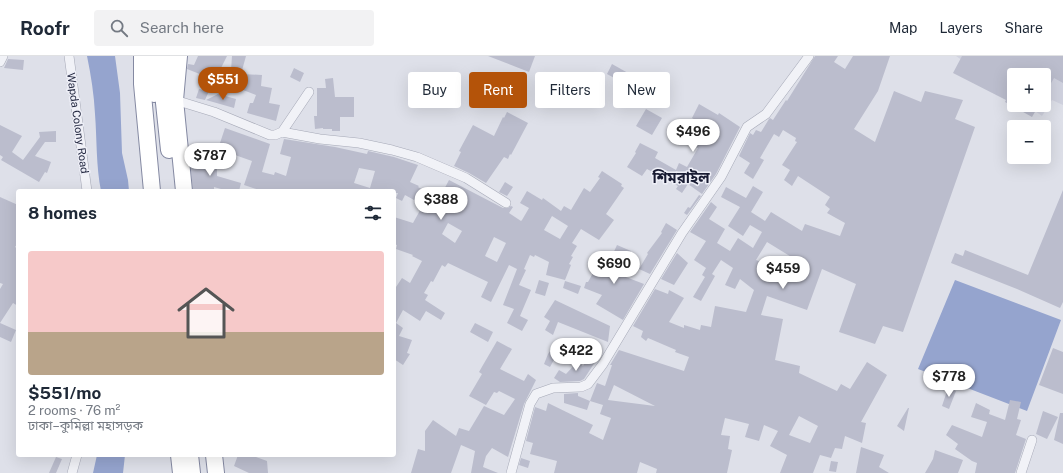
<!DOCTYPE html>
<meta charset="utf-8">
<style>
:root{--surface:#fff;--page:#f2f2f3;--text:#1f2937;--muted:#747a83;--line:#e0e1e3;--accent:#b45309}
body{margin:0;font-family:"Public Sans","Noto Sans Bengali",sans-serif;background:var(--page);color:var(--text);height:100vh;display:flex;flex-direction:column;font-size:15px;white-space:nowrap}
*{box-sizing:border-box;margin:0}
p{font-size:13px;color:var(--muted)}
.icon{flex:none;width:22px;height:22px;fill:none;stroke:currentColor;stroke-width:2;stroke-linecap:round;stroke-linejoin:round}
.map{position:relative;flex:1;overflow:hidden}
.side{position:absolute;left:16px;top:133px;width:380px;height:268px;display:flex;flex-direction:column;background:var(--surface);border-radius:4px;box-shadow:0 4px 16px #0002}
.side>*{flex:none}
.top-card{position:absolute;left:408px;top:16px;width:380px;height:36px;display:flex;gap:8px}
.fabs{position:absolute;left:1007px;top:12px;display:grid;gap:8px}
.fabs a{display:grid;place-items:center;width:44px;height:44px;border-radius:4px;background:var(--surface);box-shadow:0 4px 16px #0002;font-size:20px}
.price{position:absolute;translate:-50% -34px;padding:0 9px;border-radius:14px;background:#fff;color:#222;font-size:13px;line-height:26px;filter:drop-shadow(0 1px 2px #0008)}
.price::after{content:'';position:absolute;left:50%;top:24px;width:12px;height:9px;margin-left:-6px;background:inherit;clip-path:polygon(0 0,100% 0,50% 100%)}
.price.on{background:var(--accent);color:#fff}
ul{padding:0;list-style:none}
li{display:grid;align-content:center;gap:8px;height:212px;padding:0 12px}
li span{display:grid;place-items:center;height:124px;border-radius:4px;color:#555}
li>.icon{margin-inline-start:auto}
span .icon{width:72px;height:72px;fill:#fffc;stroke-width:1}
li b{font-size:17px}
h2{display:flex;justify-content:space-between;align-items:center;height:48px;padding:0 12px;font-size:17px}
.tag{padding:0 14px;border-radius:4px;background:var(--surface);box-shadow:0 4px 16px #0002;font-size:14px;line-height:36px}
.tag.on{background:var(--accent);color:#fff}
header{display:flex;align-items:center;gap:24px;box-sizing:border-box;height:56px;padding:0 20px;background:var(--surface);border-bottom:1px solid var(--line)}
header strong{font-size:19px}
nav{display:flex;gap:22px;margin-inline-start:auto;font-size:14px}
.search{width:280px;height:36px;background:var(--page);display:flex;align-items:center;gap:10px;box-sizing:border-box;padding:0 14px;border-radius:4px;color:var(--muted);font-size:15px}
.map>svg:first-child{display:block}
</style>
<header>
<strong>Roofr</strong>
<div class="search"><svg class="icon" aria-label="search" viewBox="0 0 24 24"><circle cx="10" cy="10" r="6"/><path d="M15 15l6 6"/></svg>Search here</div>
<nav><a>Map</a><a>Layers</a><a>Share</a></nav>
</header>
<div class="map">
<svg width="1063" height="417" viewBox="0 0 1063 417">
<rect width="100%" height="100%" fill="#dee0e9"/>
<!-- built -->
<path fill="#d0d2df" d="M956,0H1063V49L1052,44L1042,60L1027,49H1044V19H1014V40Z"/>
<!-- water -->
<path fill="#95a4ce" d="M87,0H115L120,37L122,97L128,124L129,135H101C96,110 97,84 95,58C94,39 91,19 87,0Z
M955,224L1061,264L1027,355L918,313Z
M97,399H125L123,417H93Z"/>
<!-- building -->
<path fill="#bbbdcd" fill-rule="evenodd" d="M198,0H227L215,24L187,13L188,8L194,9Z
M232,0H246L241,18L262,19L261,30L272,32L269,47L280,49L276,65L247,57L250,47H253L256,39L230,29Z
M488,0H535L529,16Z
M815,0H838L834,6L845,13L853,0H890L878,35L854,73L875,86L894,35L921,46L925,35L963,44L955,63L975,71L903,276L883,270L875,288L839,276L856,228L822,213L807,254L767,240L761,259L783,263L775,304L800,310L799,317L837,335L841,328L850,333L867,306L887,319L861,366L866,367L862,387L845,380L842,393L835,392L831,402L820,399L813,417H780L787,399L770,390L778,375L764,369L759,385L745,381L749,368L725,362L721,379L730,380L728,393L732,394L727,417H656L657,413L640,406L637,417H554L557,405L530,398L533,387L526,385L535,351L546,355L548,347L593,369L589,377L603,384L611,362L600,358L603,349L590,345L597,327L605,330L612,309H610L619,294L684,315L689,301L675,296L676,294L648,282L646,285L641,281L643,275L633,270L655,233L668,238L669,234L684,242L669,266L684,272V269L700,274L701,269L711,271L715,250L746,256L754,234L740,223L735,233L725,229L733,212L721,204L712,218L715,220L701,245L693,241L705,221L702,219L706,212L694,204L706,185L690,176L711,146L717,151L709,163L725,173L717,187L730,195L738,182L753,192L762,176L750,169L743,180L728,170L740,151L721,141L726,131L746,142L753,130L763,136L751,156L765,165L771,156L802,175L805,168L840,180L845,167L827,157L830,153L825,149L830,141L798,120L792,130L784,124L790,114L782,109L797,86L795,85L796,82L783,74L779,81L774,78L760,102L764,104L753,123L744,117L750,107L739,100L750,77L753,79L756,74L761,76L769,63L770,62L773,64L786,44L787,45ZM767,186L793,202L788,216L756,204ZM614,329L655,350L608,344ZM799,360L818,370L810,387L789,379Z
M962,0H1063V27L1054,22L1044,40V19H1014V49H1039L1032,61L1005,46L1006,44L953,17Z
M8,3L24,4L23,14L4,12Z
M612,8L660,35L651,50L624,33L627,29L607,18Z
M294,12L304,17L300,26L290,21Z
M333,22L335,41H354V61H340V75H332V73H323V72L315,73L314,60H317V32H326L325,23Z
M199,33L209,35L205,44L196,42Z
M218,38L236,43L234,52L206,44Z
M699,48L718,59L719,57L740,71L716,118L702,138L688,128L682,137L676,133L678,130L647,113L642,120L627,111L636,97L635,96L640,87L658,96L655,102L676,114L679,107L687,111L698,92L688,87L700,67L692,62Z
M646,53L662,62L652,79L636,70Z
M507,56L528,67L511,99L510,98L508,103L504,101L486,127L469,117L454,110L461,96L459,95L473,69L494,80L503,61L504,62Z
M0,69L22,80L12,96L23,104L40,81L39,76L56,75V86H45L35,100L51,106L47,117L45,116L39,126L1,104L3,101L0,99Z
M225,72L270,88L262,116L274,119L275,116L286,120L291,101L280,98L284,83L335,91L367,98L368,95L394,101L418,109L410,126L419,130L418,131L439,143L449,124L503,152H508L511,150L513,151L509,157L521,165L522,164L529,152L520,147L527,135L542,144L543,142L561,155L564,150L571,154L584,132L590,136L600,122L598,121L602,115L622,128L621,130L624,132L606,158L614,164L599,184L581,173L572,187L577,190L571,200L573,201L569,208L571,209L565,224L546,219L549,206L535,199L534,201L530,199L524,213L526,214L519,229L531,234L520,260L528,264L522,275L507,267L514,253L503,249L517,213L509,209L491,246L481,241L488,226L448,207L445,211L442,209L433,226L431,225L424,237L428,239L425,244L445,257L441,264L426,255L420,265L403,254L396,267L403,272L399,280L412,284L407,297L410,298L403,309L394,303V234L402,222L410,227L422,205L412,200L413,199L396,193L397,189L394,188V161L413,167L423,149L405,139L402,145L396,142L398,137H394V135H262L244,129L252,105L218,93ZM359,112L375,115L370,132L354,127ZM552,160L568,170L560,183L544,174ZM448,167L462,175L455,187L442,178ZM494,181L506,187L497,206L485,200Z
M208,102L217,103V120L241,127L239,135H228L214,131V135H193L190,104H207Z
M505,126L513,131L507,140L499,136Z
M1063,134V246L1060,252L1017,233L951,207L955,197L963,200L965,194L1028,219Z
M699,139L701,140L687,159L684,157L688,151L690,152Z
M0,141L18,149V187L15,191L18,193V250L13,247L0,267L16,274L11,286L0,281V233L3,228L0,227Z
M666,167L677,174L650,218L639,213L648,198L647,197L662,177L661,176Z
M617,189L631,195L618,218L644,228L623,264L596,248L602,239L584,232L586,226H588L593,217L594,218L606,199L611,202Z
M677,197L688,207L674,229L661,223Z
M539,224L549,227L545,240L535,237Z
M565,225L581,230L578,238L563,232Z
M555,244L610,270L608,286L558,266L553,279L545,274L550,265L544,261Z
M475,267L493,276L488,286L470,276Z
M497,285L512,293L500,313L524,325L528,318L536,324L524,348L508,401L492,392L486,400L483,411L498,417H471L475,395L461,389L451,417H411L418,393L425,395V375L433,364L456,380L459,372L469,375L484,350L504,359L515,343L499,335L497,337L494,336L486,349L469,340L482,318L479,316L483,309Z
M556,287L561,291L550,311L544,308L548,298Z
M1053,292L1063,296V338L1039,329Z
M588,302L595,306L584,323L580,325L560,326L554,322L559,314L566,318L578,305L583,310Z
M948,332L956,335L949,353L942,350Z
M578,337V340L590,345L587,354L564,347V338Z
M1010,344L1021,346L1017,363L1021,364L1016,379L1026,383L1015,417H975L977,407L972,405L955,393L958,388L946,379L952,369L982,381L987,366L971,361L976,347L990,354L989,358L1005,364Z
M908,352H909L904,375L897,370Z
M1043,355L1058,361L1047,383L1036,378Z
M1060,357H1063V388L1054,384Z
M861,391L884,399L879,411L889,417H856Z
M935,394L963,404L958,417H925L933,403Z
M238,399H251L267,405L268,417H249L234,410Z
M56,401L62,403L56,417H49Z
M521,402L530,405L528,412L519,409Z
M831,405L838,406L836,416L829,415Z"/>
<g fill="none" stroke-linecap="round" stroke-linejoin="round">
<!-- street casing -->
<g stroke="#a6a9b7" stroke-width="10">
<path id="street" d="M69,0L87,135
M0,6L3,0
M175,44L214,56L270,79H275L282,76L309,36
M282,76L320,83L359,87L392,94L417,101L466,122L506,147
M72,417L77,399
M511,417L530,348L536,338L553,332L581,331L588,328L603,308L682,177L721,121L747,71L766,58L809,0
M1021,417L1032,384"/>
</g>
<!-- highway casing -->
<g stroke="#8489a2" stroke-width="18">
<path id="highway" d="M142,0V28L152,135
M166,0L164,47L169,94
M179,0L175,44L184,135
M154,38L155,0
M179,399L181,417
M190,399L192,417
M214,399L216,417"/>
</g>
<!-- street -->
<use href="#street" stroke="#f1f2f7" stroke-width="9"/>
<!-- highway -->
<use href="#highway" stroke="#fff" stroke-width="16"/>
</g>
<g text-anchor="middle" stroke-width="3" stroke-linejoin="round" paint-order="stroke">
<!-- street labels -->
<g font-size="11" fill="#252a42" stroke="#eeeff7">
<text transform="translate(78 67) rotate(82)" y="4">Wapda Colony Road</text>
</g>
<!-- district labels -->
<g font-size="15" font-weight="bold" fill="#181b32" stroke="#eeeff7">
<text x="681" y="127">শিমরাইল</text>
</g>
</g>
</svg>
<div class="fabs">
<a>+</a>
<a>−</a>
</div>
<b class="price on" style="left:223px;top:45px">$551</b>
<b class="price" style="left:693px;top:97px">$496</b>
<b class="price" style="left:210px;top:121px">$787</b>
<b class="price" style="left:441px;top:165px">$388</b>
<b class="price" style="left:614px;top:229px">$690</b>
<b class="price" style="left:783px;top:234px">$459</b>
<b class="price" style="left:576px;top:316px">$422</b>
<b class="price" style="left:949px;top:342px">$778</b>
<div class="top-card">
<a class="tag">Buy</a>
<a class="tag on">Rent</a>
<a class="tag">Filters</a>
<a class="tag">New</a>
</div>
<section class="side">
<h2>8 homes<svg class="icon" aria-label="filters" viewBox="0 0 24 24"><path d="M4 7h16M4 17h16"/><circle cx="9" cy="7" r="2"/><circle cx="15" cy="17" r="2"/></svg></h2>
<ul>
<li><span style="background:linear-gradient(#f6c9c9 65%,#b9a48a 0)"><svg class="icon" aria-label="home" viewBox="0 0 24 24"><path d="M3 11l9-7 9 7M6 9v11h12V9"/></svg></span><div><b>$551/mo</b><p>2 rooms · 76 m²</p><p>ঢাকা–কুমিল্লা মহাসড়ক</p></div></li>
</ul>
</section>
</div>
